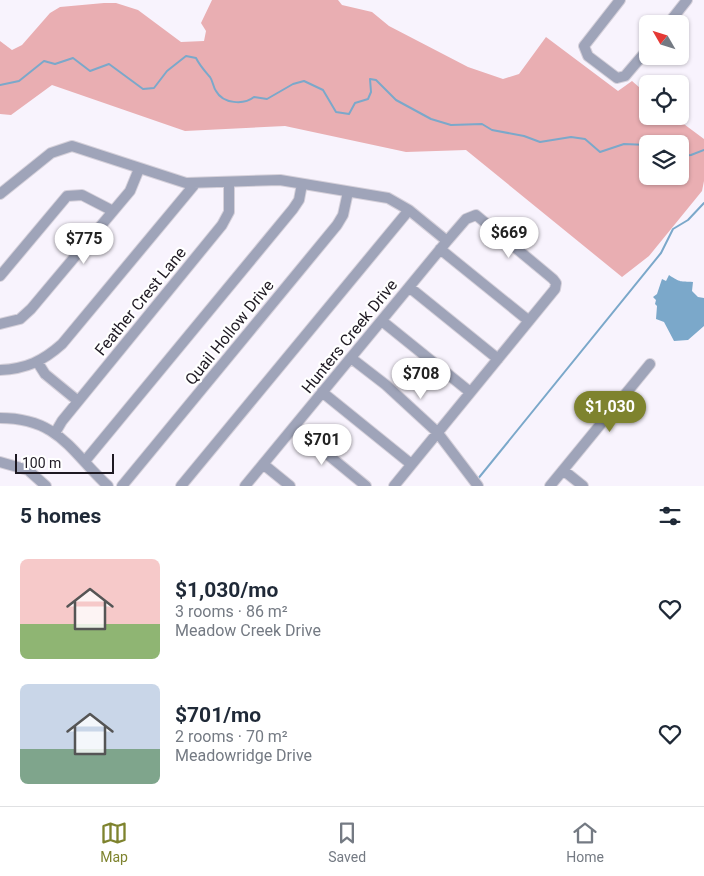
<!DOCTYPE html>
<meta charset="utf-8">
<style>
:root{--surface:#fff;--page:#f6f6f7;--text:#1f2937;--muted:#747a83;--line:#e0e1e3;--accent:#7e832e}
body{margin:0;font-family:Roboto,sans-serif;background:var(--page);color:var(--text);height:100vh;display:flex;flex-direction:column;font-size:19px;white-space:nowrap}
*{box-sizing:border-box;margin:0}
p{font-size:16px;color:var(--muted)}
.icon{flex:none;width:28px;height:28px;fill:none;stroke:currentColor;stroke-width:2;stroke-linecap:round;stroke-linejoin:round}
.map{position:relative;height:486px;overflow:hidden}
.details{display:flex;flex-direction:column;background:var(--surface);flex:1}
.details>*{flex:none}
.needle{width:32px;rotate:309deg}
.fabs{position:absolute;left:639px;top:15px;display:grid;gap:10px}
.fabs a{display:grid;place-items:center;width:50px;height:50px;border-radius:8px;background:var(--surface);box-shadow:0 1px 4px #0004;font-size:25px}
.scale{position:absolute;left:15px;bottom:12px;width:99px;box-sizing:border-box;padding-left:5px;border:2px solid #1e1922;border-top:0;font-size:14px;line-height:18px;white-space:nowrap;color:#1e1922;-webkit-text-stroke:4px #fff;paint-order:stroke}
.price{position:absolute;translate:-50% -42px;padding:0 11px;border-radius:18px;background:#fff;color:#222;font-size:16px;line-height:32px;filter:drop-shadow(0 1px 2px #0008)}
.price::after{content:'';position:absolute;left:50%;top:30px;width:15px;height:11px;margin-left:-8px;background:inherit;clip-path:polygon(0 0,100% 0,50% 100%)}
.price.current{background:var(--accent);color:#fff}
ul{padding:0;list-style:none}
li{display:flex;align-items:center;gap:15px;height:125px;padding:0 20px}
li span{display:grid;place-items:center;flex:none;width:140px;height:100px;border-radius:8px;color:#555}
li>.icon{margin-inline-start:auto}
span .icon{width:60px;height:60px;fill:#fffc;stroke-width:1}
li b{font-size:21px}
h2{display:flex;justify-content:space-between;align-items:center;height:60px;padding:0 20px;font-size:21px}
.tabs{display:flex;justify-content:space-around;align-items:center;height:70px;border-top:1px solid var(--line);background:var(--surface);font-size:14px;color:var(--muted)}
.tabs a{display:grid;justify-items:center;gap:2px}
.tabs .current{color:var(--accent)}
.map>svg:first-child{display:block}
</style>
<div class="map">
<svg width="704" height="486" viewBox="0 0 704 486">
<rect width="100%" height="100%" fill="#f8f3fd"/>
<!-- forest -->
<path fill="#e9aeb2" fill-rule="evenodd" d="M212,0H338L342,5L372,12L389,26L468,67L503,79L519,74L546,37L618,91L632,81L647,94L648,116H673L704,139V181L702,191L649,256L622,277L466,150L406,152L285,126L185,131L52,85L11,115L0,114V41L12,50L22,45L50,13L60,7L104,3H116L138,10L181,42L204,41L206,31L201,23ZM648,144H680V176H648Z"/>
<!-- water -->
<path fill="#7ba8ca" d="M669,275C681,283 680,281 693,282L692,291L698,297L704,298V326L688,340L674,341L664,322L656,319L657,306L655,304L656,300L653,297L657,294L662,279L666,281Z"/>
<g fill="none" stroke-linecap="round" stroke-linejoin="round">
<!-- stream -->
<path stroke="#7ba8ca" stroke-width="2" d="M0,85L19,81L44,61L55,64L73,58L90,71L109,64L143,89L154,88L167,71L186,56L196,58C200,66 204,70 210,77C213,81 213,87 216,91C223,104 244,105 254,97L267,99L293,84L304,81L323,90L336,112L349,114L355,103L368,99L371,92L370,79L376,80L396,100L431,119L451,125L482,124L492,130L524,136L540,142L571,137L585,139L600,152L624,144L648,145
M680,156L691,155L704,150
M477,480L661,253L673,229L688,220L704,203"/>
<!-- minor casing -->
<g stroke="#d5d0da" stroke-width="12">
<path id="minor" d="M620,0L584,46L588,56L617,78L625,76L648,49
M668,24L687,0
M0,194L51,153L72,146L186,183L280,180L388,198L409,210L447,241
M440,249L529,321
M0,276L67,196L82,195L113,211
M409,287L498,359
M382,321L470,392
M0,324L20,319L31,309L130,191L139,169
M351,358L386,385L437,432L478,486
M38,363L45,374L78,401
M0,370C26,369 43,361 62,344L195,184
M322,392L411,464
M0,418C59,418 71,452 108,486
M294,427L366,486
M55,433L62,421L222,225L229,212V182
M85,461L293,209L299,200L302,184
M0,462L28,470L46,486
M263,464L290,486
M563,470L583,486
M122,486L337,225L343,215L348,192
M181,486L409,210
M245,486L447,241L466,219L476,215L553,279L556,283L555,289L394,486
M550,486L650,364"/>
</g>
<!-- minor -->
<use href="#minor" stroke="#9fa4b9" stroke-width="10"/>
</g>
<g text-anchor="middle" stroke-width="4.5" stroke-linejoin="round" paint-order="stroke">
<!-- street labels -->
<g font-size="16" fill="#1e1922" stroke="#fff">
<text transform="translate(140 301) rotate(-51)" y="6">Feather Crest Lane</text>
<text transform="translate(229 332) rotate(-51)" y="6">Quail Hollow Drive</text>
<text transform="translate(349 336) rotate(-51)" y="6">Hunters Creek Drive</text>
</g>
</g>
</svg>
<div class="fabs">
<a><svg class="needle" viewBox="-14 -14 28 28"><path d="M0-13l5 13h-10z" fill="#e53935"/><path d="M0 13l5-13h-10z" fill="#747a83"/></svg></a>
<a><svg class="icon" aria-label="locate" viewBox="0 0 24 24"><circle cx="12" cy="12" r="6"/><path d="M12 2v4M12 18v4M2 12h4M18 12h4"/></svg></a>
<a><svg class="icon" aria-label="layers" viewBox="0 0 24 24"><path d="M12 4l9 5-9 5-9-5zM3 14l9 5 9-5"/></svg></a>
</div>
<div class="scale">100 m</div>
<b class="price" style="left:509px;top:259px">$669</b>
<b class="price" style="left:84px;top:265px">$775</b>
<b class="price" style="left:421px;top:400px">$708</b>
<b class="price current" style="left:610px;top:433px">$1,030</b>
<b class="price" style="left:322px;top:466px">$701</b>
</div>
<section class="details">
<h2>5 homes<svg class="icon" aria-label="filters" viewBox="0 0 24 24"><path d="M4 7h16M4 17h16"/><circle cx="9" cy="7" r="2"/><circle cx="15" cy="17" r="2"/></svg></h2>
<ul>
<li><span style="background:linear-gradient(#f6c9c9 65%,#8fb573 0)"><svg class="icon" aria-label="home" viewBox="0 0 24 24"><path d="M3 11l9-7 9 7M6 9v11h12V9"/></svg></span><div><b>$1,030/mo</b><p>3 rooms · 86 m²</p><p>Meadow Creek Drive</p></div><svg class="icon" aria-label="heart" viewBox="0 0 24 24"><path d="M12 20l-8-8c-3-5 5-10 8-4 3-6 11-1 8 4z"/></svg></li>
<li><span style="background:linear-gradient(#c9d6e8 65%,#7fa58c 0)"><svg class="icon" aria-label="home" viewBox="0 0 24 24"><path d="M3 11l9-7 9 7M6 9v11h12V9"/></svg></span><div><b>$701/mo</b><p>2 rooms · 70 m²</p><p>Meadowridge Drive</p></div><svg class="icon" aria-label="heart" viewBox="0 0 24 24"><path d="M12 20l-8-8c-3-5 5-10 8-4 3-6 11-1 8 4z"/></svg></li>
</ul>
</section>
<nav class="tabs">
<a class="current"><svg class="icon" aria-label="map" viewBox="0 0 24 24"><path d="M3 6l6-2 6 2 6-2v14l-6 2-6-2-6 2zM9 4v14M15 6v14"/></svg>Map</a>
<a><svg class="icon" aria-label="saved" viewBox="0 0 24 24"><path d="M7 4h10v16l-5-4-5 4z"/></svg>Saved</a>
<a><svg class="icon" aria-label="home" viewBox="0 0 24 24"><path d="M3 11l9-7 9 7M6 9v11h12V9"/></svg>Home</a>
</nav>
